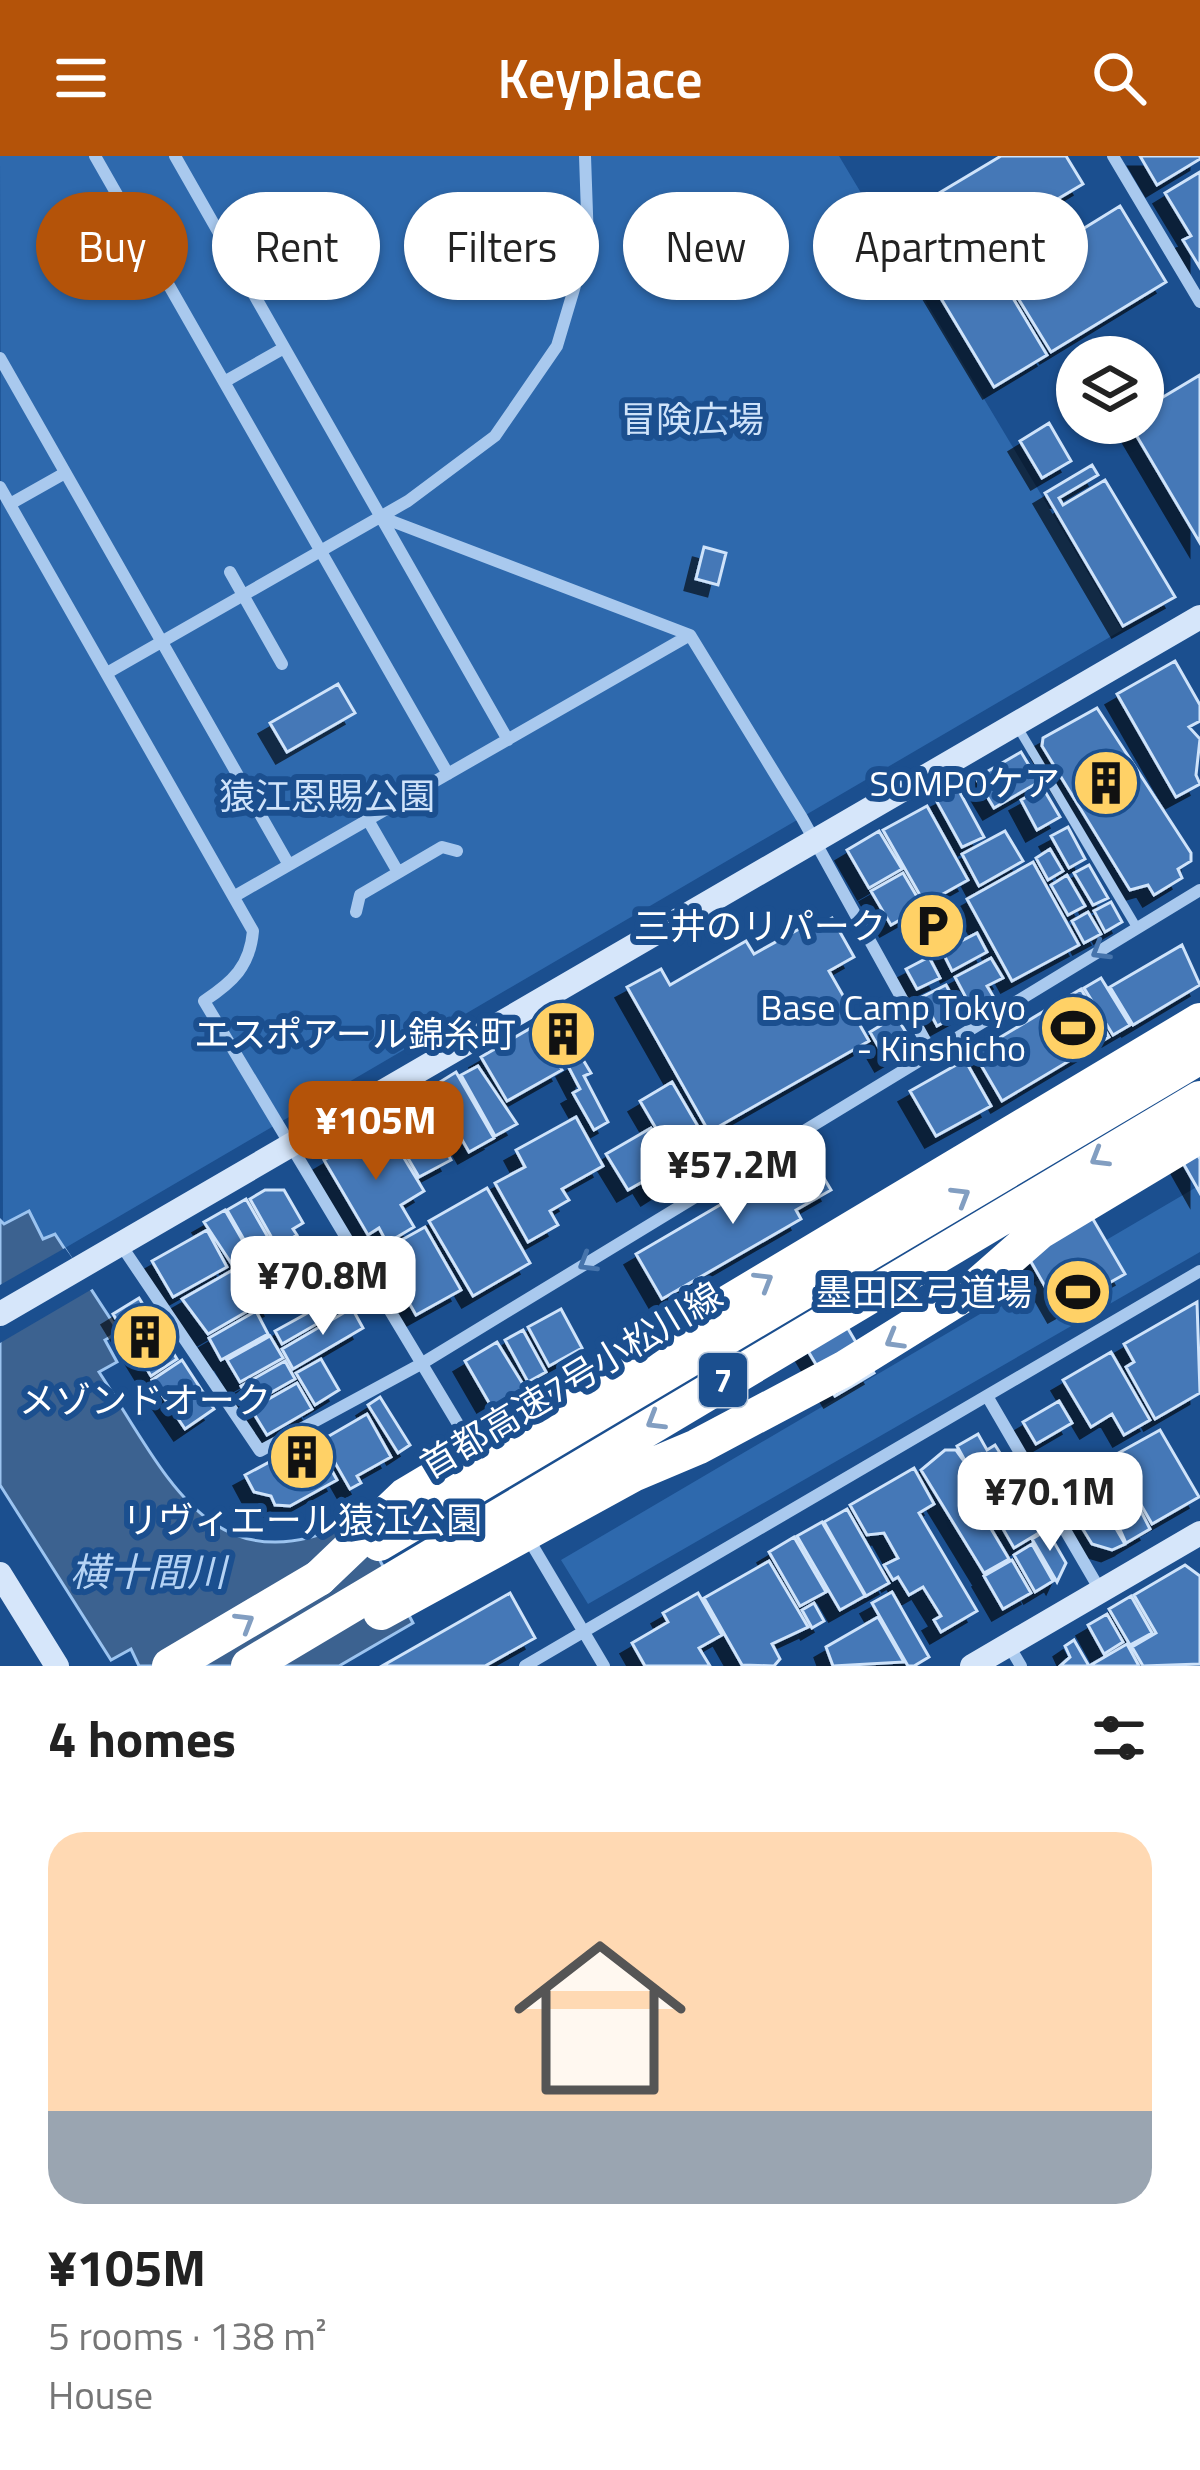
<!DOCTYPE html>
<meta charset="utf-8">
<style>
:root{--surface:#fff;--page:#f2f2f2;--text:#222;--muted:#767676;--line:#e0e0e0;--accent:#b45309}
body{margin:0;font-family:"Titillium Web","Noto Sans JP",sans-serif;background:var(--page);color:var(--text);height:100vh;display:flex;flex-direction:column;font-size:45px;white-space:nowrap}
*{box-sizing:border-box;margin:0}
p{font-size:39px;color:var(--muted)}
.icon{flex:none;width:66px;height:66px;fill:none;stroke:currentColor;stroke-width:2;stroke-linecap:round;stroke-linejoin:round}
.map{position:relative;height:1510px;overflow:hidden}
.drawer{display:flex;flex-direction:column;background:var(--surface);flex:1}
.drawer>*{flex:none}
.banner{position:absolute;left:36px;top:36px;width:1128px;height:108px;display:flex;gap:24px}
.buttons{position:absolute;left:1056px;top:180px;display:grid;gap:24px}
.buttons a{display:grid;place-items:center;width:108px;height:108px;border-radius:50%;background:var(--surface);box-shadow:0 3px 9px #0004;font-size:60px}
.price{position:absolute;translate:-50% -102px;padding:0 27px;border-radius:24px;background:#fff;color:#222;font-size:39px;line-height:78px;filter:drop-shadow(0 3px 6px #0008)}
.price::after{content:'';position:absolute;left:50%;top:72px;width:36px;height:27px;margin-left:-18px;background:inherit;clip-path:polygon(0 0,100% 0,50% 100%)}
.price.active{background:var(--accent);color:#fff}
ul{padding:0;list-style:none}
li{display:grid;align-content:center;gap:24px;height:636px;padding:0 48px}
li+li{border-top:3px solid var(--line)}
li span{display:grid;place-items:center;height:372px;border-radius:36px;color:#555}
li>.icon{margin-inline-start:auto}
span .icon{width:216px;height:216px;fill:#fffc;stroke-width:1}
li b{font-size:51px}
h2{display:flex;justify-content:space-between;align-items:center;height:144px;padding:0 48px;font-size:51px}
.tag{padding:0 42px;border-radius:54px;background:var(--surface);box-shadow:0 3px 9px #0004;font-size:42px;line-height:108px}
.tag.active{background:var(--accent);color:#fff}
header{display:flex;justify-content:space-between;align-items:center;height:156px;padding:0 48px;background:var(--accent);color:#fff;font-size:54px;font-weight:600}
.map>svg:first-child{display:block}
</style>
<header><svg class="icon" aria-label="menu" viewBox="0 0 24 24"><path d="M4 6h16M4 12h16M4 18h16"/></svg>Keyplace<svg class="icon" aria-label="search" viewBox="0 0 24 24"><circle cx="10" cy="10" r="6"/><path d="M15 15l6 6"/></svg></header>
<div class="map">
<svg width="1200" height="1510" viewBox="0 0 1200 1510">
<defs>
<filter id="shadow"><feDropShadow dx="-11" dy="11" stdDeviation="0" flood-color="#0009"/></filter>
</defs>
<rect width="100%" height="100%" fill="#1b4f8f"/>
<!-- green -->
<path fill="#2e69ad" d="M0,0H839L1122,474L65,1092L55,1078L43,1084L3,1069Z
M1200,1029V1096L588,1448L561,1404Z"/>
<!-- water -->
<path fill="#3c6290" stroke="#9cc4f0" stroke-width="3" d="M29,1055L43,1083L55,1078L119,1176L105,1184L117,1206L99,1216C169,1322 211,1436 358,1363L413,1467L339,1510H139L131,1493L111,1504L0,1329V1064L4,1068Z"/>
<!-- pier -->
<path fill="#1b4f8f" d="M65,1092L94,1132L0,1187V1129Z"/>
<!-- building -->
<path fill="#4478b7" stroke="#cfe3fa" stroke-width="3" filter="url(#shadow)" d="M1001,0H1066L1083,28L1017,67L1009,54L973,75L1047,199L994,231L894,64Z
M1140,0H1200V3L1157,29Z
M1200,16V112L1183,84L1191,80L1165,37Z
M1120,50L1166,126L1051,196L1005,121Z
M1200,219V387L1129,267H1143V253Z
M1049,267L1071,305L1042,322L1020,285Z
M1092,309L1098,319L1059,342L1063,349L1105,324L1175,441L1123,470L1045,337Z
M704,391L726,397L718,429L696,423Z
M1175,505L1200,549V565L1189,571L1200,583L1196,619L1200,628L1176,641L1117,538Z
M338,528L355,557L287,596L270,567Z
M1097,552L1191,697V705L1178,713L1182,722L1154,739L1148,729L1130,734L1042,590L1043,582Z
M1021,596L1039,626L994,652L976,622Z
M1043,632L1060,661L1037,674L1021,644Z
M958,633L984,681L962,691L936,644Z
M927,650L968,724L925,748L883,674Z
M1068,671L1085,703L1069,712L1051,680Z
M879,675L902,713L869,732L847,694Z
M1005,675L1023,705L979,730L962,698Z
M1050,693L1063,715L1048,724L1036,702Z
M1033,706L1079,789L1012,825L967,743Z
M1089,709L1108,742L1093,749L1074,717Z
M903,717L923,751L891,769L871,735Z
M1067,719L1085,750L1068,759L1051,729Z
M1111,746L1122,766L1105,776L1094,755Z
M1088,756L1101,778L1084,787L1072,765Z
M832,762L854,801L829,815L869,885L709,976L627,831L661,813L670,829L746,785L754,798L801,772L805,778Z
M977,777L987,796L952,815L942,795Z
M1182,789L1200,829L1133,869L1110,831Z
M929,801L940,822L917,833L906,813Z
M991,802L1003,822L987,830L993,840L972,853L955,821Z
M1101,822L1130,869L1113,879L1084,832Z
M946,829L961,857L937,870L922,841Z
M1081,833L1109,881L1002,945L974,897Z
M568,857L584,886L558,900L542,870Z
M896,860L913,888L886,904L870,876Z
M536,869L562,914L507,945L481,901Z
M582,902L591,917L584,920L608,966L594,974L573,937L580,933L568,910Z
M965,904L991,950L936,980L910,935Z
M478,910L517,968L495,980L461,919Z
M456,916L494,982L469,996L432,931Z
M672,926L710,991L678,1010L640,945Z
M430,935L452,976L440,984L451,1004L419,1021L384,961Z
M576,961L603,1010L562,1033L569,1044L550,1055L558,1069L528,1086L495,1027L525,1011L516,994Z
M384,969L424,1035L401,1049L414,1071L387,1087L379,1072L368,1079L324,1004Z
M651,972L673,1009L662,1015L669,1027L652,1038L644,1025L628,1034L606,998Z
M809,997L831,1034L796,1054L801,1063L662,1143L636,1098Z
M1197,998L1200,1003V1037L1183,1007Z
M487,1032L530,1107L473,1140L429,1065Z
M265,1034H284L303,1067L293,1073L297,1079L277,1091L250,1043Z
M246,1043L277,1097L258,1108L227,1054Z
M1087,1053L1125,1118L1059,1155L1022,1090Z
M225,1054L255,1106L237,1116L204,1066Z
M425,1071L461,1134L416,1159L380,1096Z
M207,1074L227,1111L173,1141L152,1105Z
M308,1083L321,1106L268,1135L255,1111Z
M231,1115L236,1123L247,1117L254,1129L261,1126L274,1149L262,1156L258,1149L208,1178L182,1143Z
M342,1138L348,1150L282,1188L275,1175Z
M139,1142L177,1203L151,1220L113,1158Z
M1197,1146L1200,1237L1155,1263L1126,1211L1134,1206L1124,1188Z
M352,1152L363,1172L293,1213L282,1193Z
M561,1153L582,1192L549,1210L528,1171Z
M256,1155L268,1178L221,1204L209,1182Z
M847,1171L874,1217L835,1240L808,1195Z
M523,1174L546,1216L528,1226L505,1184Z
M270,1180L283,1202L240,1226L227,1204Z
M497,1186L529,1238L495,1257L465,1205Z
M1111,1196L1150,1264L1124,1279L1112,1258L1091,1271L1063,1224Z
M321,1203L339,1234L315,1249L296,1217Z
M182,1204L214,1253L185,1273L152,1224Z
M285,1205L295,1223L251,1248L241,1230Z
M297,1227L312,1253L267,1279L251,1253Z
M380,1241L410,1289L398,1297L368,1249Z
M1059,1245L1072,1267L1036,1288L1023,1266Z
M367,1258L391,1301L357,1320L361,1327L350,1333L322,1284Z
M1160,1274L1199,1341L1152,1368L1113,1300Z
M978,1278L987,1294L995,1289L1047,1372L1014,1392L999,1366L990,1371L1009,1403L984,1417L921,1314L945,1294H956L969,1312L957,1290Z
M314,1282L337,1324L290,1350L275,1349L271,1340L254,1336L245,1319Z
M914,1312L934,1348L919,1357L977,1455L941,1476L934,1464L941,1460L923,1431L909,1439L898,1421L893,1424L884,1409L898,1402L884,1377L867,1379L850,1349Z
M1129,1332L1150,1373L1126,1387L1107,1344Z
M1101,1347L1125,1388L1112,1394L1092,1388L1076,1362Z
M847,1353L889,1427L866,1440L824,1366Z
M822,1366L865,1440L840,1454L797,1380Z
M1047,1374L1066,1407L1057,1426L1032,1383Z
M794,1381L826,1436L800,1450L769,1396Z
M1032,1388L1053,1425L1035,1436L1014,1399Z
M1012,1404L1031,1437L1003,1453L984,1420Z
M769,1405L808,1471L772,1488L780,1503L774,1510L742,1509L704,1442Z
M1185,1409L1200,1420V1508L1143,1510L1132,1491L1156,1477L1134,1439Z
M892,1436L929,1501L914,1510H908L872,1447Z
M510,1437L535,1482L485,1510H382Z
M698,1437L722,1479L699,1492L710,1510H645L632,1487L668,1466L663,1457Z
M1131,1440L1152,1477L1130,1489L1109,1453Z
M814,1447L824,1465L812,1472L802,1454Z
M1107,1458L1123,1486L1104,1498L1088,1469Z
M878,1461L904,1506L833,1510L826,1491Z
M1074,1484L1089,1510L1127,1488L1139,1510H1060L1070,1501L1065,1490Z"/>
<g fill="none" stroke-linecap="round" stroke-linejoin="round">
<!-- lane -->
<path stroke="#a9c9ee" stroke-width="9" d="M1017,570L1137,772"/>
<!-- street -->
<path stroke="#a9c9ee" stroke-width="12" d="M95,0L448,618
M175,0L508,584
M1113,0L1200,146
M0,202L289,709
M224,226L284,192
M0,331L253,775C250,810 233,826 204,845L473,1293
M10,348L65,317
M381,361L690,479L802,662L932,897
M230,416L282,508
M107,517L408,345L495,280L557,190L588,86L585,0
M368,664L398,716
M235,740L690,479
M356,756L360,739L442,691L457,695
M121,1089L260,1295L421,1208L1200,734
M987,1240L1100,1434
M528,1382L604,1510
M1008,1488L1021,1510
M525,1510L1200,1115"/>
<!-- secondary -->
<path stroke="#d6e6fa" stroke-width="24" d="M0,1158L1200,461
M0,1418L57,1510
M972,1510L1200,1377"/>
<!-- highway -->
<path stroke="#fff" stroke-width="36" d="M170,1510L319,1422"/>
<!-- highway-bridge -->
<path stroke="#fff" stroke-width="36" d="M379,1387L1200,900
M319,1422L405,1340L1200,865
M381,1456L633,1318L697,1291L844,1213L976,1131L1040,1075L1200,979
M249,1510L1200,943"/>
</g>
<!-- one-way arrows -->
<defs><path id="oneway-chevron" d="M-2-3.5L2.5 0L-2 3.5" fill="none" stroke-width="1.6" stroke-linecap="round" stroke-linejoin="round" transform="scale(3)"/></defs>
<g stroke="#4674ac">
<use href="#oneway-chevron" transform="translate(1100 795) rotate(149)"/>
<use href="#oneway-chevron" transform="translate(587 1107) rotate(149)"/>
</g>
<g stroke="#829ec1">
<use href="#oneway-chevron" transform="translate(1099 1002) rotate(149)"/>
<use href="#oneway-chevron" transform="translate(961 1040) rotate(-31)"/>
<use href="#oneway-chevron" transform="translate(764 1125) rotate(-31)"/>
<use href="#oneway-chevron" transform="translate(894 1184) rotate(150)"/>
<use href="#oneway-chevron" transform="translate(655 1265) rotate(149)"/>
<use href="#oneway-chevron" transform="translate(245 1466) rotate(-31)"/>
</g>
<!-- icons -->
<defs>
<g id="building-disc" transform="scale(3.45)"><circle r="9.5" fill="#ffd166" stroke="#1b4f8f"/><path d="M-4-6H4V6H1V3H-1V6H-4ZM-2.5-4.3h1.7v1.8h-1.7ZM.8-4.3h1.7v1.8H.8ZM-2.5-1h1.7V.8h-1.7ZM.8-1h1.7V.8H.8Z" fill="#111"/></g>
<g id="parking-disc" transform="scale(3.45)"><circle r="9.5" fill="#ffd166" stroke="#1b4f8f"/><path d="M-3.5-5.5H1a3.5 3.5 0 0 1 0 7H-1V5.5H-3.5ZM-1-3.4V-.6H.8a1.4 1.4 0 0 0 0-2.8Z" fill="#111"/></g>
<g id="stadium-disc" transform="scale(3.45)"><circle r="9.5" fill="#ffd166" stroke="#1b4f8f"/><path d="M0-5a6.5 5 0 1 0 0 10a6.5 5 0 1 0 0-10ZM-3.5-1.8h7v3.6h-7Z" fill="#111"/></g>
</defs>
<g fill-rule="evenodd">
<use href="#building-disc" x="1106" y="627"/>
<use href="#parking-disc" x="932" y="770"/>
<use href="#stadium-disc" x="1073" y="872"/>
<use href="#building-disc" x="563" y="878"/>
<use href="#stadium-disc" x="1078" y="1136"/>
<use href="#building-disc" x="145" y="1181"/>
<use href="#building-disc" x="302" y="1301"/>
</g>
<g text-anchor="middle" stroke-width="12" stroke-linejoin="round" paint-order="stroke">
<!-- shield labels -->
<rect fill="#1b4f8f" stroke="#bbcadd" stroke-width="3" x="699" y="1197" width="48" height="54" rx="9"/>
<g font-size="33" font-weight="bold" fill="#fff">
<text x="723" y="1236">7</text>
</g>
<!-- park labels -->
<g font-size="36" fill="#cfe3fa" stroke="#1b4f8f">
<text x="692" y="276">冒険広場</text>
<text x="327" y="653">猿江恩賜公園</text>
</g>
<!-- poi labels -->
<g font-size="36" fill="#fff" stroke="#1b4f8f" text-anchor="end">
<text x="1060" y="640">SOMPOケア</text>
<text x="886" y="783">三井のリパーク</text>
<text x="1026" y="864">Base Camp Tokyo<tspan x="1026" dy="41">- Kinshicho</tspan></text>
<text x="516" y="891">エスポアール錦糸町</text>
<text x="1032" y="1149">墨田区弓道場</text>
<text x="145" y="1257" text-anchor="middle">メゾンドオーク</text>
<text x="302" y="1377" text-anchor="middle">リヴィエール猿江公園</text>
</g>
<!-- street labels -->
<g font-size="36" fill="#fff" stroke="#1b4f8f">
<text transform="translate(571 1224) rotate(-31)" y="13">首都高速7号小松川線</text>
</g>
<!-- water labels -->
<g font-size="39" font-style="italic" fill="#b5d3f5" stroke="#1b4f8f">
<text x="148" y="1430">横十間川</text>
</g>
</g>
</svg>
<div class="buttons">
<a><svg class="icon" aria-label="layers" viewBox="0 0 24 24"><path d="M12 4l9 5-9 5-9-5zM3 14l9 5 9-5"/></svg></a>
</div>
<b class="price active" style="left:376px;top:1027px">¥105M</b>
<b class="price" style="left:733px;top:1071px">¥57.2M</b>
<b class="price" style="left:323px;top:1182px">¥70.8M</b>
<b class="price" style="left:1050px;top:1398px">¥70.1M</b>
<div class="banner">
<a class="tag active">Buy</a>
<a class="tag">Rent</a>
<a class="tag">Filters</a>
<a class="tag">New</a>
<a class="tag">Apartment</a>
</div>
</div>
<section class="drawer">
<h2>4 homes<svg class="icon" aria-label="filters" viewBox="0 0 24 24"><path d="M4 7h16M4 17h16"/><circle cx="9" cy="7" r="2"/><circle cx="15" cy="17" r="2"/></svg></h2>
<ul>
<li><span style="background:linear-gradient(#ffd9b3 75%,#9aa5b1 0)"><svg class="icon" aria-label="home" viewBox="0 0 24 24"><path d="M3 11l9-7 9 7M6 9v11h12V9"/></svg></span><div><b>¥105M</b><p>5 rooms · 138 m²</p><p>House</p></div></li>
</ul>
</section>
